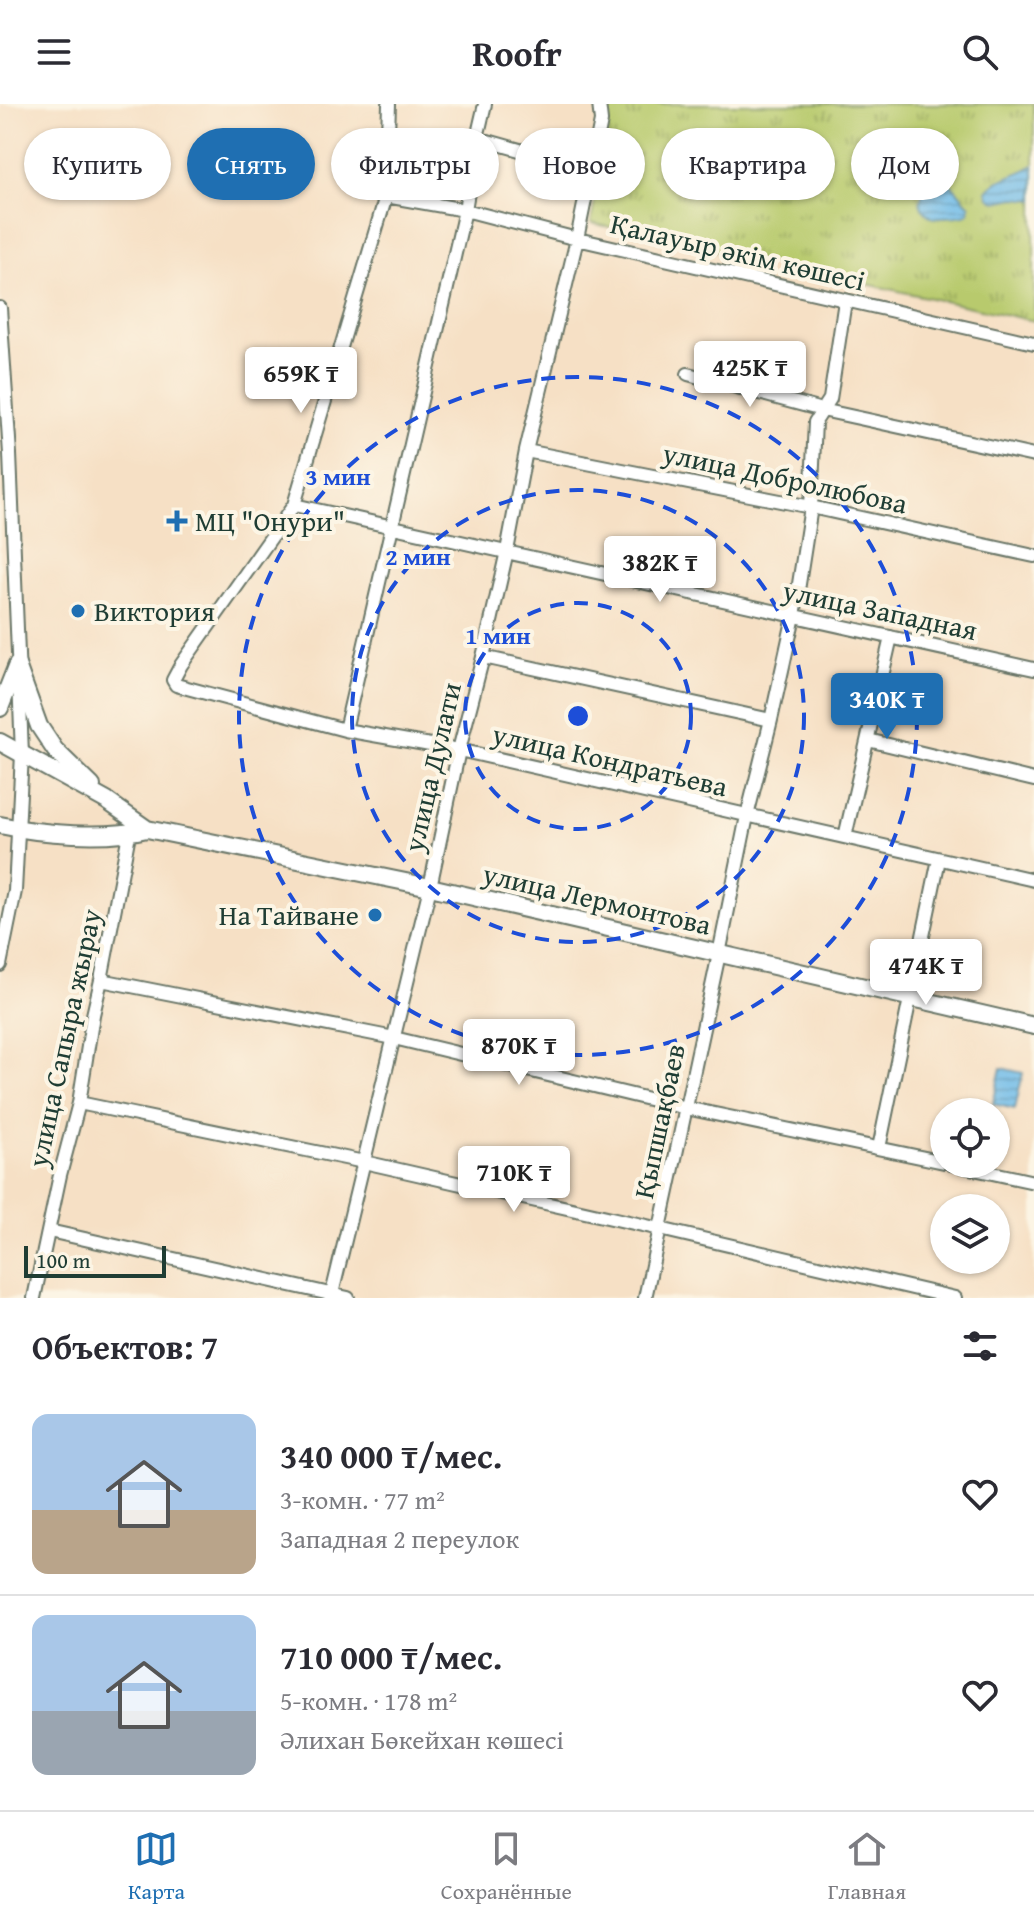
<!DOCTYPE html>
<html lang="ru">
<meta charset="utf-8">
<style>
:root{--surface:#fff;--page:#f2f2f3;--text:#2b2b33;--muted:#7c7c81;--line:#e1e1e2;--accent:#1f6fb2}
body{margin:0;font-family:"Gentium Book Plus",serif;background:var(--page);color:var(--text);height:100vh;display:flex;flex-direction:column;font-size:30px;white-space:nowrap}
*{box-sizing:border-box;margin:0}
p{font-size:26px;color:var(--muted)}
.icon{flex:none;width:44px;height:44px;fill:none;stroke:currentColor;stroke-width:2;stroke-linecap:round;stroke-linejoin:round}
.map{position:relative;height:1194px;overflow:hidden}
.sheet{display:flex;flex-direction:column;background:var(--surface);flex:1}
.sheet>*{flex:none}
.top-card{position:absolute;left:24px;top:24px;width:986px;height:72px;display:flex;gap:16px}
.buttons{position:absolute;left:930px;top:994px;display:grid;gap:16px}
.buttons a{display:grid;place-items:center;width:80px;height:80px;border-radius:50%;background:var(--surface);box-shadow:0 2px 6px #0004;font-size:40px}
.scale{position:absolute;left:24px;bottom:20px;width:142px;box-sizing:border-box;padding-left:8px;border:4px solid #1f3d34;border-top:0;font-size:22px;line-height:28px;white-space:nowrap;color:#1f3d34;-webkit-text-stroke:6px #fcf5e5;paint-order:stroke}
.price{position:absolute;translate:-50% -68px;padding:0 18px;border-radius:8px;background:#fff;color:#222;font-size:26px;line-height:52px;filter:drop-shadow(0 2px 4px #0008)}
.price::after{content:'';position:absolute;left:50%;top:48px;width:24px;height:18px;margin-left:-12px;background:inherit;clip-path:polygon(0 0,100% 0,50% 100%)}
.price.selected{background:var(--accent);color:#fff}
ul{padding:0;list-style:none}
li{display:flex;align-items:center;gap:24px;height:200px;padding:0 32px}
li+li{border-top:2px solid var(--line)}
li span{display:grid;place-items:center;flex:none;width:224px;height:160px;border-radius:16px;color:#555}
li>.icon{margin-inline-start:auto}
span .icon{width:96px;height:96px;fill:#fffc;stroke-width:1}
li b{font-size:34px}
h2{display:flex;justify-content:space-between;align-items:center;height:96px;padding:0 32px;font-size:34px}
.chip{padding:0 28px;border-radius:36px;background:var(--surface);box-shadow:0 2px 6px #0004;font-size:28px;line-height:72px}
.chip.selected{background:var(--accent);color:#fff}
header{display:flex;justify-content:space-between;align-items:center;height:104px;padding:0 32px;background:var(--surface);font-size:36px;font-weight:800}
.tabs{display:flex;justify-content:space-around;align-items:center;height:112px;border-top:2px solid var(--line);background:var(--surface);font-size:22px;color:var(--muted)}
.tabs a{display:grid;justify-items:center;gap:4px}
.tabs .selected{color:var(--accent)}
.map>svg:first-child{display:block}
</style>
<header><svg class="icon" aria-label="menu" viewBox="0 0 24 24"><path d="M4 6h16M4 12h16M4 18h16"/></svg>Roofr<svg class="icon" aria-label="search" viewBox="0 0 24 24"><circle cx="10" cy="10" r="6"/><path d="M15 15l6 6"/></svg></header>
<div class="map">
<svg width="1034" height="1194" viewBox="0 0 1034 1194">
<defs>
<pattern id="grass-tufts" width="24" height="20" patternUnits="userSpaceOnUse" patternTransform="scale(2)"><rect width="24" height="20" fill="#b8ca6d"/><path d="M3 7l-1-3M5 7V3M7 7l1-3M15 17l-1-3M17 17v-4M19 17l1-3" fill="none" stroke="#95a55a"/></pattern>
<pattern id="water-rules" width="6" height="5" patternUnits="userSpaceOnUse" patternTransform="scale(2)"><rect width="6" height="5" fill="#6fbce9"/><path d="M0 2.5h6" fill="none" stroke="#5b9abe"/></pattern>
</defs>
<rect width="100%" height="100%" fill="#fcf5e5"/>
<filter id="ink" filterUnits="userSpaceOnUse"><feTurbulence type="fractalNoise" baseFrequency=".0125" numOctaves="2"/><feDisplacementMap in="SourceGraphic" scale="16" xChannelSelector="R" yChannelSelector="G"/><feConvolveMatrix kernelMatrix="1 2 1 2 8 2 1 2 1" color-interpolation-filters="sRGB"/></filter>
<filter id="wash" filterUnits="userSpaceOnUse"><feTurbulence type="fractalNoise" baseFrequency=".006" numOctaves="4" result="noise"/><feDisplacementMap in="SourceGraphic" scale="32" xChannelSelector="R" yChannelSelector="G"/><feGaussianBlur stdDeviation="1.8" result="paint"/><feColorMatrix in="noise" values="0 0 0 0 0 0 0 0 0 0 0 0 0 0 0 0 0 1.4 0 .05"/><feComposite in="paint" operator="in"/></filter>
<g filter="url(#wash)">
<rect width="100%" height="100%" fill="#f6e0c5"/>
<!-- grass -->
<path fill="url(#grass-tufts)" stroke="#6c8450" stroke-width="2" d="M606,0H1034V217L591,119L608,20Z"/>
<!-- water -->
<path fill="url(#water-rules)" stroke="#477c8e" stroke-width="2" d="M1034,61V96L1015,94L997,98L989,93L987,87C994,75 1021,70 1034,61Z
M947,78C958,84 960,93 970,101L969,109C962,114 944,112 933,114C908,99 924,79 947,78Z
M1001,964L1023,969L1015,1005L993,1000Z"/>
</g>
<g filter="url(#ink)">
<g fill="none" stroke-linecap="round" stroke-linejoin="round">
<!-- minor casing -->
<g stroke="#6a7667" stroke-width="16">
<path id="minor" d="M389,0L386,92L294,401L181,561L173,576L176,581L345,626L459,646L1034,776
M477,34L591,66
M386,92L465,106L577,135L1034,239
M0,204L10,350L22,650L15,787L0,861
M688,270L822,306L1034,352
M526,347L811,403L1034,452
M294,401L1034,565
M483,553L771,616
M345,626L465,106L477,34L485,0
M868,636L1034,676
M845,733L891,533
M101,876L394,934L686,1004L944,1058
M79,999L364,1058L660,1125L955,1194
M879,1044L939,755
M951,1060L1034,1078
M49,1127L348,1194
M34,1194L60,1071L79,999L93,911L101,876L129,730
M331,1194L430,783L459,646L483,553L507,447L526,347L577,135L601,17L599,0
M645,1194L719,850L747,712L771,616L794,512L811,403L815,318L830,295L845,197"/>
</g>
<!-- major casing -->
<g stroke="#6a7667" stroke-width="20">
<path id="major" d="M17,561L39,622L55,646L92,682
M0,604L17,561
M0,638L107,697L147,725L430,783L1034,922
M0,721C41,730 106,735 147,725"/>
</g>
<!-- minor -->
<use href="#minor" stroke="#fff" stroke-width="12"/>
<!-- major -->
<use href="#major" stroke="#fff" stroke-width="16"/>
</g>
</g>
<!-- distance rings -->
<g fill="none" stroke="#1d4ed8" stroke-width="4" stroke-dasharray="14 10">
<circle cx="578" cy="612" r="113"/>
<circle cx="578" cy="612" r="226"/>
<circle cx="578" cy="612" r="339"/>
</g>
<!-- markers -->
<g fill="#1f6fb2" stroke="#fcf5e5" stroke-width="3">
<path d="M173 405h8v8h8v8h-8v8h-8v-8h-8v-8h8z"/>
<circle cx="78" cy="507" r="8"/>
<circle cx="375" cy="811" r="8"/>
</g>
<g text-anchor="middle" stroke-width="8" stroke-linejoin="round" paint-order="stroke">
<!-- street labels -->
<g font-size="28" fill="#1f3d34" stroke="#fcf5e5">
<text transform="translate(738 148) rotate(13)" y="10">Қалауыр әкім көшесі</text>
<text transform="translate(785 374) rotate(12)" y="10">улица Добролюбова</text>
<text transform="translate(880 506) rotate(12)" y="10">улица Западная</text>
<text transform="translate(610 656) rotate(13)" y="10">улица Кондратьева</text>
<text transform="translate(432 663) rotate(-77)" y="10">улица Дулати</text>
<text transform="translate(597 795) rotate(13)" y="10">улица Лермонтова</text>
<text transform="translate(64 934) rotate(-78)" y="10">улица Сапыра жырау</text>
<text transform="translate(659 1017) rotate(-78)" y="10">Қыпшақбаев</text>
</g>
<!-- poi labels -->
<g font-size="28" fill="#1f3d34" stroke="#fcf5e5" text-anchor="start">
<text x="195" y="427">МЦ "Онури"</text>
<text x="94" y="517">Виктория</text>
<text x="359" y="821" text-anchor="end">На Тайване</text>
</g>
</g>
<circle cx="578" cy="612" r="12" fill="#1d4ed8" stroke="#fcf5e5" stroke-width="4"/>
<g font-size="24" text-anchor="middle" font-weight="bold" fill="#1d4ed8" stroke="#fcf5e5" stroke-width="8" stroke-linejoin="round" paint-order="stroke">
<text x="338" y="381">3 мин</text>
<text x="418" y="461">2 мин</text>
<text x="498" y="540">1 мин</text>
</g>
</svg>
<div class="buttons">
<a><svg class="icon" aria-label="locate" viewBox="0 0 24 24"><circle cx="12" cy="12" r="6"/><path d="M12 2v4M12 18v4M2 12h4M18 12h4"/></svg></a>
<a><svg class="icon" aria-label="layers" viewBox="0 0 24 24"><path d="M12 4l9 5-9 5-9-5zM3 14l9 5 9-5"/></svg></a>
</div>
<div class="scale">100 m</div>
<b class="price" style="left:750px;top:305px">425K ₸</b>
<b class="price" style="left:301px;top:311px">659K ₸</b>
<b class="price" style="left:660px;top:500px">382K ₸</b>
<b class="price selected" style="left:887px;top:637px">340K ₸</b>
<b class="price" style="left:926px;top:903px">474K ₸</b>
<b class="price" style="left:519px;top:983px">870K ₸</b>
<b class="price" style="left:514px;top:1110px">710K ₸</b>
<div class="top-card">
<a class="chip">Купить</a>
<a class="chip selected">Снять</a>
<a class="chip">Фильтры</a>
<a class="chip">Новое</a>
<a class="chip">Квартира</a>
<a class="chip">Дом</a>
</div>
</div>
<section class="sheet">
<h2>Объектов: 7<svg class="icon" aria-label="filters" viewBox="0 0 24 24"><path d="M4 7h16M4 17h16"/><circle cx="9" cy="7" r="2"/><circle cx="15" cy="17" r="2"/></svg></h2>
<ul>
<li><span style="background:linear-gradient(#a9c7e8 60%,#b9a48a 0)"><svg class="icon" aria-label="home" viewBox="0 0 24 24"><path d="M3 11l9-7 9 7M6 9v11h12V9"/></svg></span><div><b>340 000 ₸/мес.</b><p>3-комн. · 77 m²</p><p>Западная 2 переулок</p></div><svg class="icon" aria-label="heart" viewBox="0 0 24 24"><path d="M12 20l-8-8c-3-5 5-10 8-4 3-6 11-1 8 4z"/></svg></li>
<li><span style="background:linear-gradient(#a9c7e8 60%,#9aa5b1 0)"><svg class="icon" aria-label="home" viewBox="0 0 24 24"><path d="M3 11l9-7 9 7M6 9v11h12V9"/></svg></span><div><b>710 000 ₸/мес.</b><p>5-комн. · 178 m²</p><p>Әлихан Бөкейхан көшесі</p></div><svg class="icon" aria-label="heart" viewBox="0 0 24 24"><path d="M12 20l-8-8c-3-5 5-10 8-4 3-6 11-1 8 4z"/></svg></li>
</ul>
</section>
<nav class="tabs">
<a class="selected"><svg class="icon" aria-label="map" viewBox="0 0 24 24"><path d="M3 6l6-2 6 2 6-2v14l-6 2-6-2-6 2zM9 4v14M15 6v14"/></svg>Карта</a>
<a><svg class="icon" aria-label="saved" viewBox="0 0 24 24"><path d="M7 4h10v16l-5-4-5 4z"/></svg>Сохранённые</a>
<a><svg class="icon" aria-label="home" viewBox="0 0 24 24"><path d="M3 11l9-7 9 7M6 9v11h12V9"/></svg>Главная</a>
</nav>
